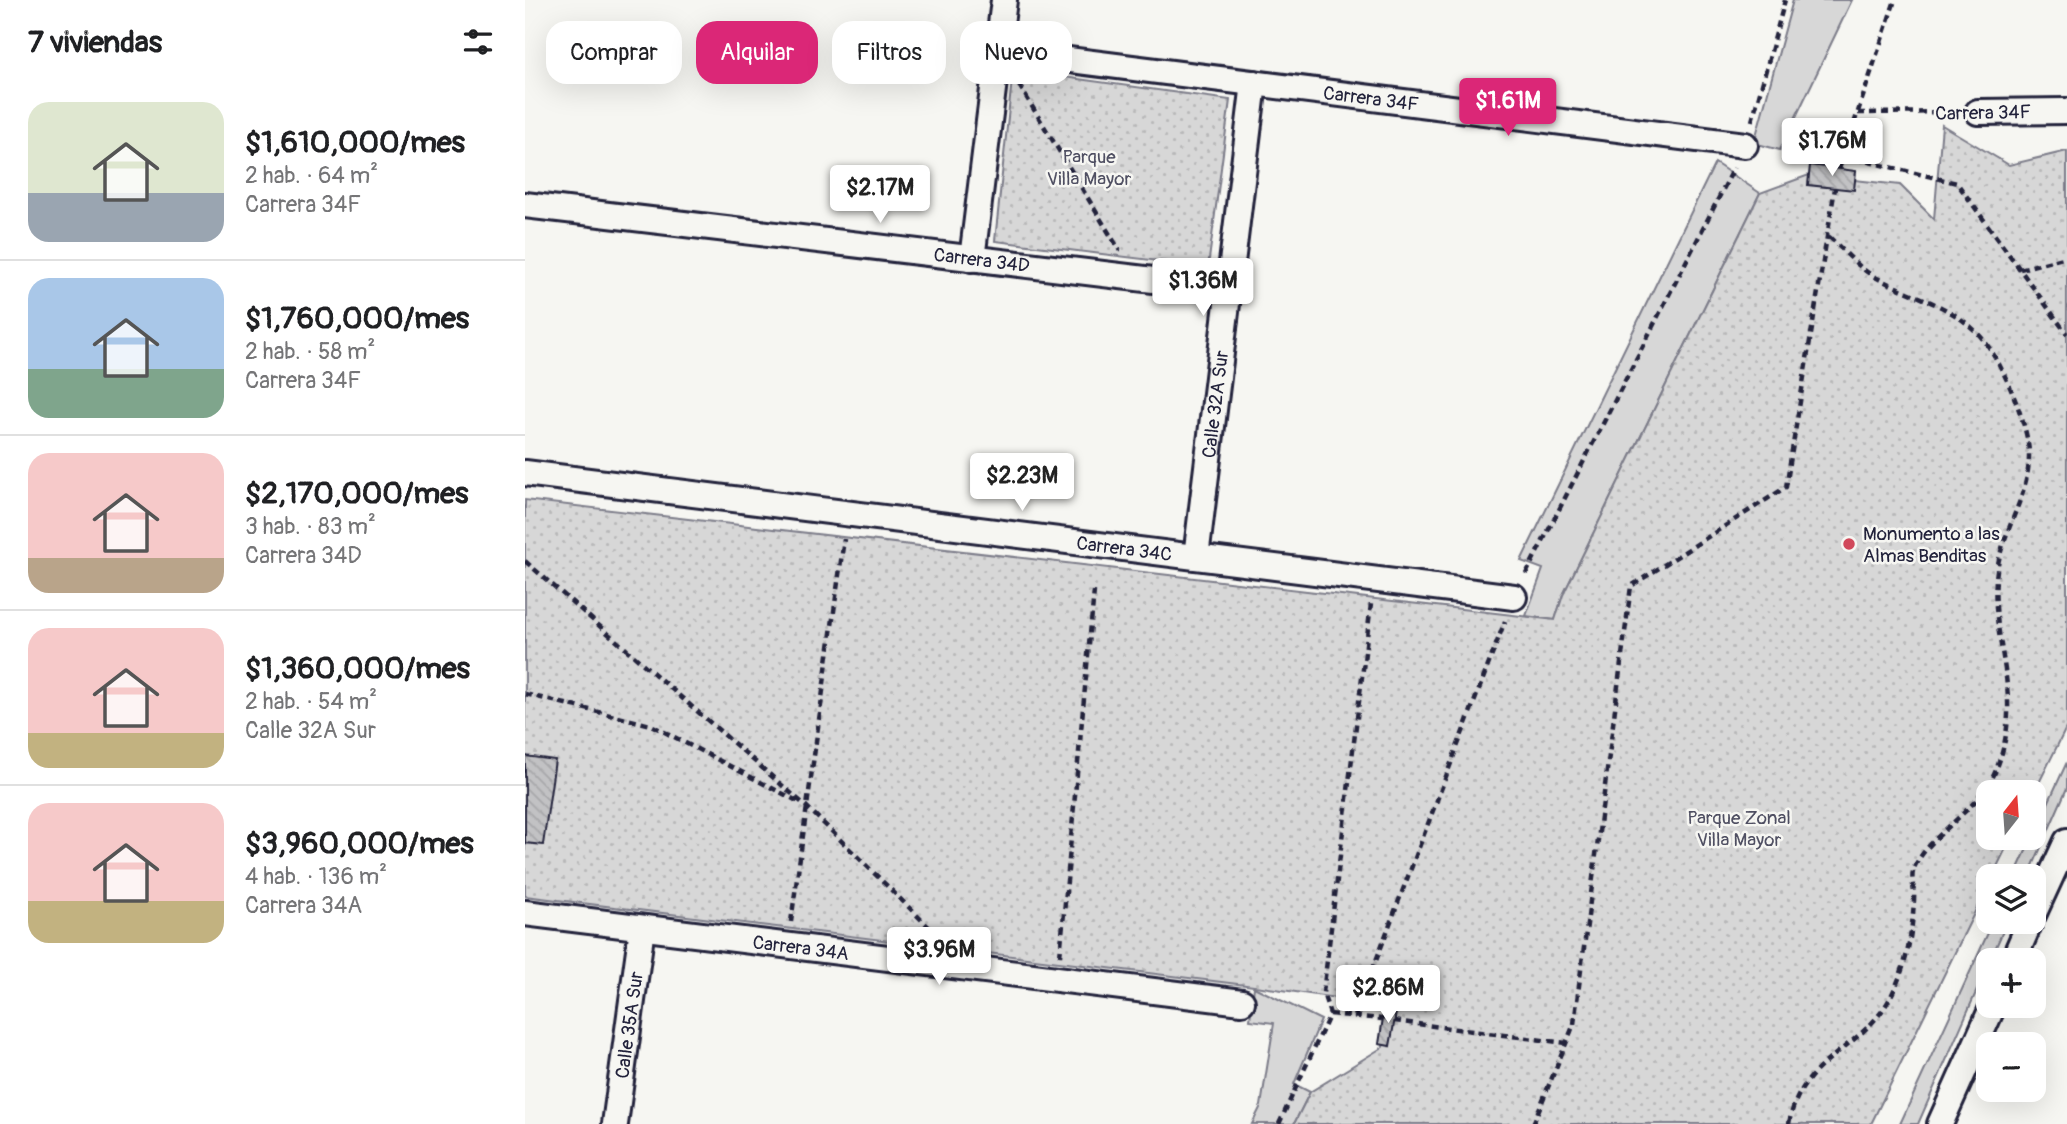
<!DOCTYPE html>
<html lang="es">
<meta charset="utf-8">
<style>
:root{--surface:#fff;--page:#f6f6f6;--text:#202124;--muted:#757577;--line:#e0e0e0;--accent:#db2777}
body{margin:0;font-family:Pangolin,sans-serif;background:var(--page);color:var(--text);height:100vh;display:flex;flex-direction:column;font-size:26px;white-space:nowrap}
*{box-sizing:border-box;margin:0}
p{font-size:23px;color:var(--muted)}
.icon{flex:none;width:38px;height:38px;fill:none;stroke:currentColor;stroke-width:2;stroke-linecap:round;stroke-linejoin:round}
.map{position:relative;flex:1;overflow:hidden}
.sheet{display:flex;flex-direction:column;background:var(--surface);width:525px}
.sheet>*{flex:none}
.banner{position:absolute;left:21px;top:21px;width:665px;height:63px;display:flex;gap:14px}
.needle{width:46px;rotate:17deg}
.tools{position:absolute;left:1451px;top:780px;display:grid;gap:14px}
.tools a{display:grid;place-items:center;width:70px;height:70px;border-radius:14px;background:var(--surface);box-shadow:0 7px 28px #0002;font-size:35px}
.price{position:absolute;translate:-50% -60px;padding:0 16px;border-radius:7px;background:#fff;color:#222;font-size:23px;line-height:46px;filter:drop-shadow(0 2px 4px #0008)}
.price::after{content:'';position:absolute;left:50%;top:42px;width:21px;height:16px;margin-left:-10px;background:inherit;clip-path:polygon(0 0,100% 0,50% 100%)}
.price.selected{background:var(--accent);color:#fff}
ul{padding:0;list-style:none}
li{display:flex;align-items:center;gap:21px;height:175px;padding:0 28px}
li+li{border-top:2px solid var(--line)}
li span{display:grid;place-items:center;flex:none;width:196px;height:140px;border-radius:21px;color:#555}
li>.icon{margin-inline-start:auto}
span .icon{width:84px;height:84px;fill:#fffc;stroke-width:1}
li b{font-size:30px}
h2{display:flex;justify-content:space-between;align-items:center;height:84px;padding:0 28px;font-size:30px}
.chip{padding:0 24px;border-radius:21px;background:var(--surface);box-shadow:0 7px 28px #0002;font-size:24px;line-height:63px}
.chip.selected{background:var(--accent);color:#fff}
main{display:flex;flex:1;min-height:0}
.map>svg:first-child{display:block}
</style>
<main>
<section class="sheet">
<h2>7 viviendas<svg class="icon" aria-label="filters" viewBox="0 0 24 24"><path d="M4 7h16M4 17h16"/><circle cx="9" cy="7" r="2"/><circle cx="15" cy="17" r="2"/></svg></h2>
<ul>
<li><span style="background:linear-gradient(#dfe7d0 65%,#9aa5b1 0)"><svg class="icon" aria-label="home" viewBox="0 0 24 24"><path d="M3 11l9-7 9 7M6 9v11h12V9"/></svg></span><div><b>$1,610,000/mes</b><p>2 hab. · 64 m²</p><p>Carrera 34F</p></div></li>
<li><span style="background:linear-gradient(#a9c7e8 65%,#7fa58c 0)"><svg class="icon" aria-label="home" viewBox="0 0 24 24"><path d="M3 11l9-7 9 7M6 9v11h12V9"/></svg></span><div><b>$1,760,000/mes</b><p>2 hab. · 58 m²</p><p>Carrera 34F</p></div></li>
<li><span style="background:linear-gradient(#f6c9c9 75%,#b9a48a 0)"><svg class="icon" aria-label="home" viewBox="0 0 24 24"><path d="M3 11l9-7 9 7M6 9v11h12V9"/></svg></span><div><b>$2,170,000/mes</b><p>3 hab. · 83 m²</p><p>Carrera 34D</p></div></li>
<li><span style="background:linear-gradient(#f6c9c9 75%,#c2b280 0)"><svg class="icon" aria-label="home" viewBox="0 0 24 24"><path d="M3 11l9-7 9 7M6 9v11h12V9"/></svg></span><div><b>$1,360,000/mes</b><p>2 hab. · 54 m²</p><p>Calle 32A Sur</p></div></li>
<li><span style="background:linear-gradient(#f6c9c9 70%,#c2b280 0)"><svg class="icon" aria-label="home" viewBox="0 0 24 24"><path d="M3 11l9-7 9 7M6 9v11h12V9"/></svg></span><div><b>$3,960,000/mes</b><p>4 hab. · 136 m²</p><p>Carrera 34A</p></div></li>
</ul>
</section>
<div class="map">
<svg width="1542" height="1124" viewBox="0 0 1542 1124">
<defs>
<pattern id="park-dots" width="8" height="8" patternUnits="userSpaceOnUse" patternTransform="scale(1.75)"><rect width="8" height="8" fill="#d7d7d7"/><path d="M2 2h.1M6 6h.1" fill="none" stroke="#b8b8b9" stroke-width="1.8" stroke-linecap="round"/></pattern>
<pattern id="building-back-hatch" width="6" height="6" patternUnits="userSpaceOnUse" patternTransform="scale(1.75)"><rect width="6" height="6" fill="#c2c2c4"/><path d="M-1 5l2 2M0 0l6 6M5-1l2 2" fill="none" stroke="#a6a6a9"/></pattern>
</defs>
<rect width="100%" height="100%" fill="#f6f6f2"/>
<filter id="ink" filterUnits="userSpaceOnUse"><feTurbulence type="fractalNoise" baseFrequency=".0143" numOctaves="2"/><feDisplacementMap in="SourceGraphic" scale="14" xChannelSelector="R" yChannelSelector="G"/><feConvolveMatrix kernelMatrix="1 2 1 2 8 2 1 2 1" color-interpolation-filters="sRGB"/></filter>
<g filter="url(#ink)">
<!-- green -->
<path fill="#d7d7d7" stroke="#7c7c89" stroke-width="2" d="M1268,0H1327L1255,150L1229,143Z
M1190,163L1235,193L1038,595L1030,620L1001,616L1018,569L996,561Z
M1542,762V788L1503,877H1489Z
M1468,922H1482L1393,1124H1375Z
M729,987L796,1020L769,1084L785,1092L769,1124H727L736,1106L749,1023L725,1020Z"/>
<!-- park -->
<path fill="url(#park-dots)" stroke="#7c7c89" stroke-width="2" d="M488,70L705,100L683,267L470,241Z
M1417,125L1484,165L1542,151V726L1509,793H1463V838H1486L1467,877H1463V885L1346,1124H769L785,1092L858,1047L865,1006L737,987L0,896V500L1030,620L1038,595L1235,193L1284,175L1375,185L1409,219Z"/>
<!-- building -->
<path fill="url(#building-back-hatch)" stroke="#22223b" stroke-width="2" d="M1285,165L1331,171L1329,190L1283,185Z
M0,756L30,760L18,845L0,843Z
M860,1005L872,1007L865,1046L854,1044Z"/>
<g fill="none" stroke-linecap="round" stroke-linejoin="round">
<!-- street casing -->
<g stroke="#22223b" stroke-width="30">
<g id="street">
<path id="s1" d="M473,51L1220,145"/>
<path d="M1453,112L1542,111"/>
<path id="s2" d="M0,205L704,289"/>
<path d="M447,259L479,0"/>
<path id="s3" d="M0,473L989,597"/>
<path id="s4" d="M671,557L729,83"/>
<path id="s5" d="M0,913L717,1002"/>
<path d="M1508,915L1542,841"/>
<path d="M1488,961L1505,922"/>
<path id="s6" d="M90,1124L117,928"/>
<path d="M1415,1124L1468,1006"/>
</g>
</g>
<!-- path -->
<path stroke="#22223b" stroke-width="4.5" stroke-dasharray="7 5" stroke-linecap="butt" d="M494,85L595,251
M1333,113L1430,112
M1227,121L1260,0
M1319,156L1432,183L1542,334
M1314,169L1370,0
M1495,269L1542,257
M0,561L282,807L416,939
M1001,574L1209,168
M0,694L126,725L274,802
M266,922L319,539
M535,956L569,591
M805,1014L857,1019
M830,1016L980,621
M869,1021L1041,1043
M754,1124L805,1014L798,993L846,604
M1008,1124L1049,1024L1106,586L1261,487L1310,188
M1264,1124C1275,1058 1338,1050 1365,998C1382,966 1387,935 1389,900C1390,890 1385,877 1389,868C1404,834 1455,810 1471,770C1503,691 1460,635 1473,564C1480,527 1504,494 1504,456C1505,429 1479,368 1463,346C1436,307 1390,298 1350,277C1333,268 1317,248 1302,235"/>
<!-- street -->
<use href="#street" stroke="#f6f6f2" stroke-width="24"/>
</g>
</g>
<!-- markers -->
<circle fill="#d1495b" stroke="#f6f6f2" stroke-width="2.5" cx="1324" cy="544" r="7"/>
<g text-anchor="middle" stroke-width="5" stroke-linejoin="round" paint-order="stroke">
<!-- street labels -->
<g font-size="19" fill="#22223b" stroke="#f6f6f2">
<text dy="7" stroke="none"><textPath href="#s1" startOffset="376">Carrera 34F</textPath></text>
<text transform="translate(1458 112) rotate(-1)" y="7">Carrera 34F</text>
<text dy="7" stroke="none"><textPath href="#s2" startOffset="460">Carrera 34D</textPath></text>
<text dy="7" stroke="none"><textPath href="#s4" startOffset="154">Calle 32A Sur</textPath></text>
<text dy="7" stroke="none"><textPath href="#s3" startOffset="604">Carrera 34C</textPath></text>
<text dy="7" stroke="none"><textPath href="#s5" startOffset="278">Carrera 34A</textPath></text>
<text dy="7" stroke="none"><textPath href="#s6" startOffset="100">Calle 35A Sur</textPath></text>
</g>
<!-- park labels -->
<g font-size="19" fill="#4f4f62" stroke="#f6f6f2">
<text x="564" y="163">Parque<tspan x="564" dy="22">Villa Mayor</tspan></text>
<text x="1214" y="824">Parque Zonal<tspan x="1214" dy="22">Villa Mayor</tspan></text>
</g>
<!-- poi labels -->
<g font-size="19" fill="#22223b" stroke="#f6f6f2" text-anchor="start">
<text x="1338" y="540">Monumento a las<tspan x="1338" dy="22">Almas Benditas</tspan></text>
</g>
</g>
</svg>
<div class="tools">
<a><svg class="needle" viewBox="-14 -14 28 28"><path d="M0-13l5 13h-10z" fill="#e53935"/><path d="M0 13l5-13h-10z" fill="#757577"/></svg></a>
<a><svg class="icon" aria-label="layers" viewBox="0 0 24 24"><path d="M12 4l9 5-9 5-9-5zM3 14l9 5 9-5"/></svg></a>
<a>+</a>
<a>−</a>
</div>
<b class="price selected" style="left:983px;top:138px">$1.61M</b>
<b class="price" style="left:1307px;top:178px">$1.76M</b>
<b class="price" style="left:355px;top:225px">$2.17M</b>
<b class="price" style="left:678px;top:318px">$1.36M</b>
<b class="price" style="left:497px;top:513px">$2.23M</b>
<b class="price" style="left:414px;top:987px">$3.96M</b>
<b class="price" style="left:863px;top:1025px">$2.86M</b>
<div class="banner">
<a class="chip">Comprar</a>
<a class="chip selected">Alquilar</a>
<a class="chip">Filtros</a>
<a class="chip">Nuevo</a>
</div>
</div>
</main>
